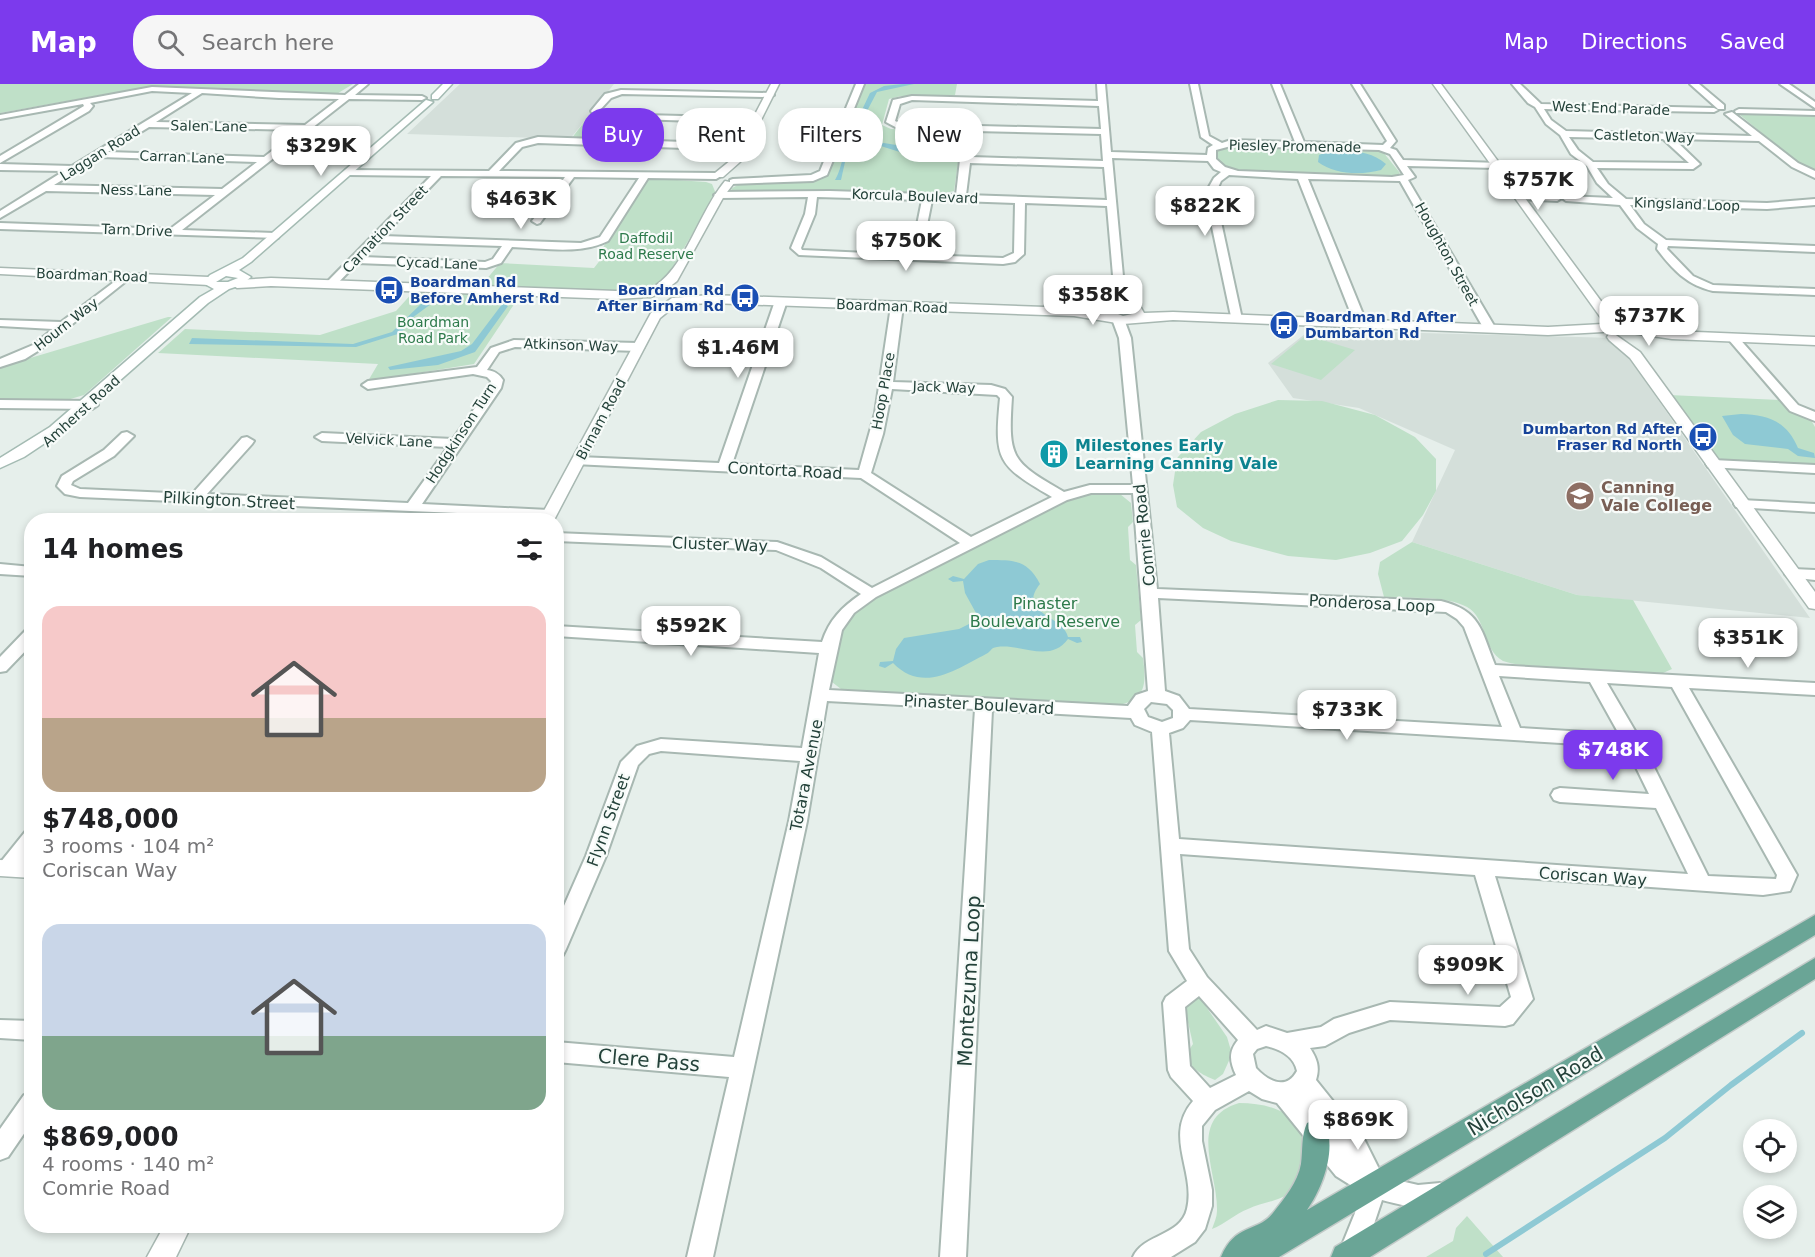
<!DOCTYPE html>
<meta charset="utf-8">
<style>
:root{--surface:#fff;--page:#f6f6f6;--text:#202124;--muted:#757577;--accent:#7c3aed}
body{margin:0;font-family:"DejaVu Sans",sans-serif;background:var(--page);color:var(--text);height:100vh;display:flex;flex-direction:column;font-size:22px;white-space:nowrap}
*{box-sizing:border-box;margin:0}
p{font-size:20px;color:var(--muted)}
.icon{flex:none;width:33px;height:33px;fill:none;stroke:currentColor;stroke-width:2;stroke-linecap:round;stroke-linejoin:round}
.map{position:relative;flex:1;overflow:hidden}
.panel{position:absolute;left:24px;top:429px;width:540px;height:720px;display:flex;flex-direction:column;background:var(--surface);border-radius:24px;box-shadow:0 3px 9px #0003}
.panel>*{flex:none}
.guide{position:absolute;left:582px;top:24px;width:570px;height:54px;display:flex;gap:12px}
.buttons{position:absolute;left:1743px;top:1035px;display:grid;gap:12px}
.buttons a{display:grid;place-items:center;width:54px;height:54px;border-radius:50%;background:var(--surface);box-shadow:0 3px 9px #0003;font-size:30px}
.price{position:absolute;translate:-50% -51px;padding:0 14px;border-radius:12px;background:#fff;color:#222;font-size:20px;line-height:39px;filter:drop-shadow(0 2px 3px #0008)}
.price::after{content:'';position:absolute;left:50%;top:36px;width:18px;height:14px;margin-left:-9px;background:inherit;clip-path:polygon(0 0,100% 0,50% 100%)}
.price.on{background:var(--accent);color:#fff}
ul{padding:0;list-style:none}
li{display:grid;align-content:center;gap:12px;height:318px;padding:0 18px}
li span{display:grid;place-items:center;height:186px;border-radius:18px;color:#555}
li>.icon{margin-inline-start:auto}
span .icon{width:108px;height:108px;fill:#fffc;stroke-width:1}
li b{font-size:26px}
h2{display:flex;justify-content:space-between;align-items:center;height:72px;padding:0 18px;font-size:26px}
.tag{padding:0 21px;border-radius:24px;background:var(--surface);box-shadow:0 3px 9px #0003;font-size:21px;line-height:54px}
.tag.on{background:var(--accent);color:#fff}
header{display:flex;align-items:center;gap:36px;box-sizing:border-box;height:84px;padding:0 30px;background:var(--accent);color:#fff}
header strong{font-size:28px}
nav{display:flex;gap:33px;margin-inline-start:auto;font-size:21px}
.search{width:420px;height:54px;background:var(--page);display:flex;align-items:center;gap:15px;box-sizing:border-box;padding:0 21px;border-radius:24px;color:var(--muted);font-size:22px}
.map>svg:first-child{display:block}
</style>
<header>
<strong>Map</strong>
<div class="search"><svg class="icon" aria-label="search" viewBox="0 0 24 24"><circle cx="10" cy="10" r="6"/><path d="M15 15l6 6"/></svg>Search here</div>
<nav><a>Map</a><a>Directions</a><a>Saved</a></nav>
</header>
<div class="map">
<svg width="1815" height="1173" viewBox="0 0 1815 1173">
<rect width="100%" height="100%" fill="#e6efeb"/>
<!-- built -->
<path fill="#d4dfda" d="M460,0H614L570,55L407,50Z
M1310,246L1615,254L1810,534L1577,511L1412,458L1455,366L1359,324L1293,314L1268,279Z"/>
<!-- green -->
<path fill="#bfe0c8" d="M0,0H353L335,11L151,2L0,29Z
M863,0H957L955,11L948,13L901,12L889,15L882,41L891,45L951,46L962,51L954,107L941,110L734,108L731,105C750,89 802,104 827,91Z
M1744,29L1815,31V88L1803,83L1740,31Z
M588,33L635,37L622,55H571Z
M1225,59L1372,64L1383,68L1400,89L1395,93L1243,89L1224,84L1210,72L1212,64Z
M648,94L706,98L712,100L716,110L662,201C649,203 641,207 627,208L481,202L500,179L594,184L601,175L602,165Z
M415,206L521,210L474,280L368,297L378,280L158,269L185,245L320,251L396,227Z
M168,233H172L84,311L67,316L0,315V283Z
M1306,251L1355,266L1321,296L1271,280Z
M1669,311L1782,316L1790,326L1811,336L1815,343V383L1721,375L1713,371Z
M1278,316L1322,317L1375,331L1415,353L1436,375V407L1423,431L1402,457L1370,469L1336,476L1288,472L1231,457L1203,444L1177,423L1173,401L1177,374L1201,348L1235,330Z
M1103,408L1120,410L1131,419L1133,438L1128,443L1130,476L1136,481L1141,536L1135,541L1137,568L1143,574C1147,603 1145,617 1114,622L858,608L841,605L832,598L831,591L841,542L861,521L1069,415Z
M1412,458L1577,511L1633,516L1672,585L1663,589L1521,581C1516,580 1508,579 1503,577C1482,565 1487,534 1467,523C1445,511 1409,515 1384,513L1378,490L1380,478Z
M1198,911L1227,953L1232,970L1223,990L1215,996C1199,990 1179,978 1193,960L1184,921Z
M1239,1019C1283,1019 1317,1039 1301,1088C1298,1095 1294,1106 1287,1111C1275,1118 1260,1119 1248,1125C1235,1130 1225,1140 1212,1145C1214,1139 1217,1133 1217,1127C1218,1088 1186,1035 1239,1019Z
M1467,1132L1503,1173H1426L1453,1157L1456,1144Z"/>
<!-- water -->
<path fill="#8ec9d4" d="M902,0H914L877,8L857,46L860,55L896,61L916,58L919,55C928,56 937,57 945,63L947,70C928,84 885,59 860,58L847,69L841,96H835C844,81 840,68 855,58L852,47L870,9L884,2Z
M1346,66C1361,68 1373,69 1386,80L1381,86C1362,91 1335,91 1318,78L1319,71L1329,67Z
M503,219L508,222L475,268L438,281L390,286L388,283L461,267L472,260Z
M421,220H431L412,234L401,249L356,263L189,260L192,254L353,260L392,248Z
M1741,330C1768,331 1787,337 1798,364L1814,369L1815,374L1798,372L1788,365L1745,360L1733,351L1722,332Z
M989,476C1014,476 1028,476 1040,500C1016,529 1064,532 1068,553H1080L1082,558L1077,559L1068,555C1050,580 1021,559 997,563C990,564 992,567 986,570C957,585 923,610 893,579L885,584L879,582L880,578L893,577L896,565L904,554L959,545L973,538L976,529L965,509L963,497L953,498L948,495L953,492L964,495L978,480Z"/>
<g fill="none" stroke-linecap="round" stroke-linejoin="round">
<!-- stream -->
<path stroke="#8ec9d4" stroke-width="6" d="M1486,1170L1665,1054L1731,1001L1802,949"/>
<!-- minor casing -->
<g stroke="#a8b8b2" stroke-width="4">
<path id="minor" d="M359,0H368L355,11L422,12L426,14L422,16L349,15L182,146L274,149L279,152L278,154L0,145V139L170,145L215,111L46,107L0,134V127L64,87L0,86V80L72,82L192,9L152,7L90,19L93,22L89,27L0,79V72L84,22L83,20L0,35V31L152,3L345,11ZM202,9L279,14L339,15L305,41L156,38ZM149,43L299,46L264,73L108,68ZM100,73L257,78L222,105L54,101Z
M856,0H864L827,91L813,97L730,100V96L733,95L811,91L820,87Z
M1097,0H1105L1111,68L1207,71L1208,64L1213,61L1201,53L1190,0H1198L1209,52L1222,59L1231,56L1295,58L1272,0H1280L1304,58L1383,61L1387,57L1352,0H1360L1396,57L1390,64L1396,66L1403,76L1500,79L1502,81L1497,84L1407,82L1415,93L1408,96L1496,245L1490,248L1484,245L1400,97L1308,95L1367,240L1361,243L1355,240L1298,95L1229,91L1221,97L1215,110L1242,235L1240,237H1232L1205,110L1214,94L1221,88L1214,85L1208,77L1112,74L1124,203L1123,214L1116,225L1112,226L1106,223L1113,214L1114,203L1107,122L1025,119L1024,170L1015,178L1003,180L799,171L791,164L805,130L808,113L719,114L714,111L719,108L830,107L956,111L960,76L965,47L901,46L886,38L893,16L912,12L1098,17ZM912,16L1099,22L1101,45L902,40L895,37L900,20ZM974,47L1101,50L1103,77L971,73ZM1231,62L1379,66L1390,70L1404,91L1392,93L1238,87L1225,83L1216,75V66ZM970,79L1104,83L1107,116L966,111ZM817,113L922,116L911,171L802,166L801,164L815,130ZM932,116L1015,119L1014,169L1003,174L921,171Z
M1512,0H1520L1541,20L1714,24L1718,26L1714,28L1544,25L1551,36L1566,47L1752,52L1725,30L1732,28L1798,79L1815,87V94L1792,83L1759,57L1674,55L1700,80L1693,85L1597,84L1608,100L1626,115L1767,119L1815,115V121L1767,125L1630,121L1644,140L1666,156L1815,162V168L1668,162L1667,165L1693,192L1713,201L1815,205V211L1713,207C1687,201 1673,186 1657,165L1658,160L1637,144L1620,121L1566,117L1562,114L1557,117L1517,115L1515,113L1520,110L1613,114L1597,99L1587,82L1571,70L1560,51L1546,40L1535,23L1528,19ZM1569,53L1663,55L1689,79L1593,78L1578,66Z
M1690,0H1699L1724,21V25H1718Z
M1780,0H1789L1815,18V24Z
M621,6L770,9L774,11L770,13L622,10L611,14L599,27L605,30L760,34L761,36L757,39L605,34L594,32L591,27L605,10Z
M1739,25L1815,27V31L1736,29L1735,27Z
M538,53L743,60L747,63L743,66L538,59L522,63L499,87L716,89L721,92L716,95L648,94L608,157C580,171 543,164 512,163L501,179L486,184L357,179L335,202H327V198L431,92L349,91L344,88L346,86L489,87L516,59ZM441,92L565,93L532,137L537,140L540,139L574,93L639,94L600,153L581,159L383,152ZM377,158L502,162L493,175L485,178L363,173Z
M126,189L130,190V194L41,265L25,275L0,283V275L33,261L53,245L0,242V236L61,238Z
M781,214L787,217L732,380L859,386L875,329L891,222L897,219L903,222L893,298L991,301L1005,305L1012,313C1008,375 1011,377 1064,408L1090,401H1133L1119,254L1112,235L1118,232L1124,235L1131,254L1157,505L1441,517C1481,527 1481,546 1495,581L1815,599V611L1689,604L1797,791L1790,807L1763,811L1495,792L1533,915L1513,940L1505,942L1390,936L1349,949L1325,962L1310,964C1317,975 1320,983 1316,996L1365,1057L1383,1093L1418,1101L1440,1099L1449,1103L1452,1111L1449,1119C1426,1128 1405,1122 1382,1116L1363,1173H1343L1340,1166L1355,1129L1360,1107L1336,1092L1277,1019L1262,1015L1249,1007L1215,1026L1202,1042V1057L1212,1106V1122L1205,1145L1195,1158L1171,1173H1133C1143,1150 1181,1152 1187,1125C1196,1087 1163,1052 1193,1017L1171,993L1168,986L1163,919L1166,913L1187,897L1169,867L1152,648L1135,641L1131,634L992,626L966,1173H940L975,625L827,617L807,737L713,1173H687L729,993L556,978V958L734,973L789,737L800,677L661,667L649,670L638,681L606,772L566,865L563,871L556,873V840L586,772L621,678L637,662L661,655L802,664L819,569L556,552V542L822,558C829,536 842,523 861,510L821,484L776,466L556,457V449L777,458L821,473L872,504L960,459L861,394L574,380L572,377L574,374L579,373L719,379L775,217ZM892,305L997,311L1000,314C994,376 997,381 1052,413L971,453L871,389L883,350ZM1091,409H1133L1148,607L1136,611L1128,622L829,606L842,546L854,529L876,513L1067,416ZM1158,514L1446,528L1457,535L1464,543L1502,643L1189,625L1179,612L1165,607ZM1499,592L1590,598L1619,650L1520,644ZM1607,599L1672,603L1777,791L1776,795L1708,792L1641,657ZM1151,618L1167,620L1173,626V634L1162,638L1148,633L1144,625ZM1190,636L1626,663L1649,710L1560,704L1554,706L1551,711L1554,716L1560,718L1656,724L1688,790L1179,755L1169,649L1183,644ZM1180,770L1475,791L1511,913L1500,923L1390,918L1334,935L1321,943L1287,949L1266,942L1257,946L1207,893L1189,865ZM1199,912L1238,956C1228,968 1230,978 1236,991L1210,1004L1190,982L1185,923ZM1266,962C1279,965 1294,972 1297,987C1286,1007 1268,997 1256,984L1253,970L1257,965Z
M1733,251L1737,252L1798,321L1815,328V337L1790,327L1729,256V252Z
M514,256L638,259L644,263L638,267L515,263L499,268L487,286C495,287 499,290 503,296L501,304L422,420L549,426L556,430L554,433L80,413L65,410L57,402L62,392L104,366L122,349L127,348L134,352L114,372L73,397L71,401L80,405L192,410L242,354L247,353L254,357L252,360L207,410L408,419L448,363L322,357L315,353L322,349L453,355L489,304L491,297L487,293L473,290L368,305L362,301L368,297L477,283L491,264Z
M0,316L92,317L98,321L92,325L0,324Z
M1713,376L1815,381V389L1708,383L1706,380Z
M1741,416L1815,420V428L1736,423L1734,420L1736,417Z
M0,480L32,483V492L0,490Z
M1793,485L1815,486V496L1788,493L1785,490L1788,487Z
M32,545V560L6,587L0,588V573L26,546Z
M32,746C32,752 33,760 32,766C29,778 13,793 0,789V779L25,748Z
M0,936L32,937V956L0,954Z
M32,1008V1038L8,1073L0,1076V1045L24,1011Z"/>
</g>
<!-- tertiary casing -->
<g stroke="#a8b8b2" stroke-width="3">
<path id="tertiary" d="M771,0H779L740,78L723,93H715V89L731,76Z
M1433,0H1441L1609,228L1625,242L1672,247L1815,253V261L1672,255L1625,248L1623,245H1615L1601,234Z
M725,97L734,99L724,112L677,197L663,208H655L654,212L650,213L616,215L271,202L237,204L231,200L237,196L271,194L616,207L654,206L655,202C687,180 699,128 725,97Z
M0,184L209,193L215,197L209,201L0,190Z
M710,211L1074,224L1101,227L1104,222L1120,218L1140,222L1144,229L1173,228L1548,243L1603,240L1609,244L1603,248L1548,251L1173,236L1123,240L1074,232L710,219L676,221L660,234L554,436H539L651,229L672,214ZM1120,226L1131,228L1132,230L1123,232L1113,228Z
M1613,249L1640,268L1815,508V525L1809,524L1630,274L1609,256L1607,253L1609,250Z
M0,776L32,778V794L0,792Z
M164,1142H191L176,1173H147Z"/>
</g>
<!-- secondary casing -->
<g stroke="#a4bbb3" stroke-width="3">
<path id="secondary" d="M443,0H452L438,15H432V11Z
M426,16L433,18L251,178L239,186L251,193L241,201L229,205L208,219L60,349L24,373L0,384V374L50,343L200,213L214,205L203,199L210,191L243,174ZM226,192L238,194L228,198H216Z"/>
</g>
<!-- primary casing -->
<g stroke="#c2cac8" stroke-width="3">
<path id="primary" d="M1815,831V851L1279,1173H1221C1235,1139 1257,1149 1273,1129C1284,1115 1298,1098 1301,1080C1303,1066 1301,1052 1307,1039L1316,1035L1325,1039C1337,1065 1323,1103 1307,1126Z
M1815,874V895L1370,1173H1331L1335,1163Z"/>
</g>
<!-- minor -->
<use href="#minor" fill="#fff" fill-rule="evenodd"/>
<!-- tertiary -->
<use href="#tertiary" fill="#fff" fill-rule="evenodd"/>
<!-- secondary -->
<use href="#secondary" fill="#fff" fill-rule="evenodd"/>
<!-- primary -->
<use href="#primary" fill="#6aa596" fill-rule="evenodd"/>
</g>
<!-- icons -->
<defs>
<g id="bus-disc" transform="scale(1.5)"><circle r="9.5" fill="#1a4fb4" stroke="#f7fbf9"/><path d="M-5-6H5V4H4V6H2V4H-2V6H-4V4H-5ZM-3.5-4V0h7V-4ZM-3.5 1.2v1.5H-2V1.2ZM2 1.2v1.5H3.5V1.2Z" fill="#fff"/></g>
<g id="building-disc" transform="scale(1.5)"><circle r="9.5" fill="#0f9aa8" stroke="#f7fbf9"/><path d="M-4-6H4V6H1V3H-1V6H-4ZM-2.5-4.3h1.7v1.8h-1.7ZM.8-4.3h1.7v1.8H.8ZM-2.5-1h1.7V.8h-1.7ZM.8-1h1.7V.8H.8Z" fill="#fff"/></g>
<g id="school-disc" transform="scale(1.5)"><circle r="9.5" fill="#8d6e63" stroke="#f7fbf9"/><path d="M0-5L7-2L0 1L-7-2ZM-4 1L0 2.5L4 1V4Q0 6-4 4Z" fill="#fff"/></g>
</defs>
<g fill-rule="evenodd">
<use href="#bus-disc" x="389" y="206"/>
<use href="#bus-disc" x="745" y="214"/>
<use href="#bus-disc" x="1284" y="241"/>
<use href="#bus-disc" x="1703" y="353"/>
<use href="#building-disc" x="1054" y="370"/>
<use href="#school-disc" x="1580" y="412"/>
</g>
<g text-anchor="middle" stroke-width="4.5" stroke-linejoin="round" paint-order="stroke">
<!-- far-street labels -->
<g font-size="14" fill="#24423a" stroke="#f7fbf9">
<text transform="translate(1611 24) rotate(2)" y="5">West End Parade</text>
<text transform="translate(209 42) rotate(1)" y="5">Salen Lane</text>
<text transform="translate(1644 52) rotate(2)" y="5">Castleton Way</text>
<text transform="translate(1295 62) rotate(1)" y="5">Piesley Promenade</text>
<text transform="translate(100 69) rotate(-32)" y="5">Laggan Road</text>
<text transform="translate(182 73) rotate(2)" y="5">Carran Lane</text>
<text transform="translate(136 106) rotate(1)" y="5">Ness Lane</text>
<text transform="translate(915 112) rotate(2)" y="5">Korcula Boulevard</text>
<text transform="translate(1687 120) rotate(2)" y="5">Kingsland Loop</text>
<text transform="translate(385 145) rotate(-46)" y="5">Carnation Street</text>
<text transform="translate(137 146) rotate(2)" y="5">Tarn Drive</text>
<text transform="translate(1447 170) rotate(61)" y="5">Houghton Street</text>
<text transform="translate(437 179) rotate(2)" y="5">Cycad Lane</text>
<text transform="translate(92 191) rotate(2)" y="5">Boardman Road</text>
<text transform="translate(892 222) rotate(2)" y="5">Boardman Road</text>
<text transform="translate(66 240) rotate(-38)" y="5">Hourn Way</text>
<text transform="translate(571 261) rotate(2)" y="5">Atkinson Way</text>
<text transform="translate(944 303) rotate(2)" y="5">Jack Way</text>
<text transform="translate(883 307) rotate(-80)" y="5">Hoop Place</text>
<text transform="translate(81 327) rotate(-42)" y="5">Amherst Road</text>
<text transform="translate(601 335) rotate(-62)" y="5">Birnam Road</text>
<text transform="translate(461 349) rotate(-57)" y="5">Hodgkinson Turn</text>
<text transform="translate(389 356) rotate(3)" y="5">Velvick Lane</text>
</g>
<!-- far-park labels -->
<g font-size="14" fill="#2d7a4b" stroke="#f7fbf9">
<text x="646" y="159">Daffodil<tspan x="646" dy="16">Road Reserve</tspan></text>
<text x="433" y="243">Boardman<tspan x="433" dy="16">Road Park</tspan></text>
</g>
<!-- far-transit labels -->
<g font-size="14" font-weight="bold" fill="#164399" stroke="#f7fbf9" text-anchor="start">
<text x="410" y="203">Boardman Rd<tspan x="410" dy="16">Before Amherst Rd</tspan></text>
<text x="724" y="211" text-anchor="end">Boardman Rd<tspan x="724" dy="16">After Birnam Rd</tspan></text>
<text x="1305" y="238">Boardman Rd After<tspan x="1305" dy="16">Dumbarton Rd</tspan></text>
<text x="1682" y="350" text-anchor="end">Dumbarton Rd After<tspan x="1682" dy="16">Fraser Rd North</tspan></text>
</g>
<!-- culture labels -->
<g font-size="16" font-weight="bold" fill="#0d838f" stroke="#f7fbf9" text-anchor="start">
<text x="1075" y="367">Milestones Early<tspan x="1075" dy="18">Learning Canning Vale</tspan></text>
</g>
<!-- street labels -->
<g font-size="16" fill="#24423a" stroke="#f7fbf9">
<text transform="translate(785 386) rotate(3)" y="6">Contorta Road</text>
<text transform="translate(229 416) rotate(3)" y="6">Pilkington Street</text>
<text transform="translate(1144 451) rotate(-96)" y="6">Comrie Road</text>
<text transform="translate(720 460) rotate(2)" y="6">Cluster Way</text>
<text transform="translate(1372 519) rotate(3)" y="6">Ponderosa Loop</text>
<text transform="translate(979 620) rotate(3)" y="6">Pinaster Boulevard</text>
<text transform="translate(806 691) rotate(-79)" y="6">Totara Avenue</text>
<text transform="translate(608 736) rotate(-70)" y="6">Flynn Street</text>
<text transform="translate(1593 792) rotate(4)" y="6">Coriscan Way</text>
</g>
<!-- education labels -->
<g font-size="16" font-weight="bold" fill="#785e54" stroke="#f7fbf9" text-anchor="start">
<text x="1601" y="409">Canning<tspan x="1601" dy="18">Vale College</tspan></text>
</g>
<!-- park labels -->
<g font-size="16" fill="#2d7a4b" stroke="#f7fbf9">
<text x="1045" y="525">Pinaster<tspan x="1045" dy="18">Boulevard Reserve</tspan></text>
</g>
<!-- near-street labels -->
<g font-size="20" fill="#24423a" stroke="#f7fbf9">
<text transform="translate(969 897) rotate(-87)" y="7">Montezuma Loop</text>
<text transform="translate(649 976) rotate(5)" y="7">Clere Pass</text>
<text transform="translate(1535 1007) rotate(-31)" y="7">Nicholson Road</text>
</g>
</g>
</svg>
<div class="buttons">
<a><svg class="icon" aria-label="locate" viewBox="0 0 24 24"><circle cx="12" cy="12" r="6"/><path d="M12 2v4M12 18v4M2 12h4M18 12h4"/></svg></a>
<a><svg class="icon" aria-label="layers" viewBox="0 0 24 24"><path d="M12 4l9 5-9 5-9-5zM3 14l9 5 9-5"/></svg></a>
</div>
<b class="price" style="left:321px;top:93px">$329K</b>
<b class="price" style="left:1538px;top:127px">$757K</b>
<b class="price" style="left:521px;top:146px">$463K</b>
<b class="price" style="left:1205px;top:153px">$822K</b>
<b class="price" style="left:906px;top:188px">$750K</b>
<b class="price" style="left:1093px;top:242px">$358K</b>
<b class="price" style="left:1649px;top:263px">$737K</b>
<b class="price" style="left:738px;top:295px">$1.46M</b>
<b class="price" style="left:691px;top:573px">$592K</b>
<b class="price" style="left:1748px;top:585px">$351K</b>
<b class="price" style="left:1347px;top:657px">$733K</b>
<b class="price on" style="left:1613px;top:697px">$748K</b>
<b class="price" style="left:1468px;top:912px">$909K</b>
<b class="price" style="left:1358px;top:1067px">$869K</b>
<div class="guide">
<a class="tag on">Buy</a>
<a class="tag">Rent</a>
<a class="tag">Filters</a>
<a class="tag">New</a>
</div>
<section class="panel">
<h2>14 homes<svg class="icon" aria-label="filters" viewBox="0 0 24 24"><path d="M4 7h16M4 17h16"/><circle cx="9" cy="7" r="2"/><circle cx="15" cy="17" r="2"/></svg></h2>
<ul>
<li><span style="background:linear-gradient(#f6c9c9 60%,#b9a48a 0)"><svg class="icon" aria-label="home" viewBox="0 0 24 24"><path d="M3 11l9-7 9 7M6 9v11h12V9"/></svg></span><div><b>$748,000</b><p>3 rooms · 104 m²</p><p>Coriscan Way</p></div></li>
<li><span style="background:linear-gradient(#c9d6e8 60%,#7fa58c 0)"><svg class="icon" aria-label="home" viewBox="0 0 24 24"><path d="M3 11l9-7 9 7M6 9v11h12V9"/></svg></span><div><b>$869,000</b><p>4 rooms · 140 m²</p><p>Comrie Road</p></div></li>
</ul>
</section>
</div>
